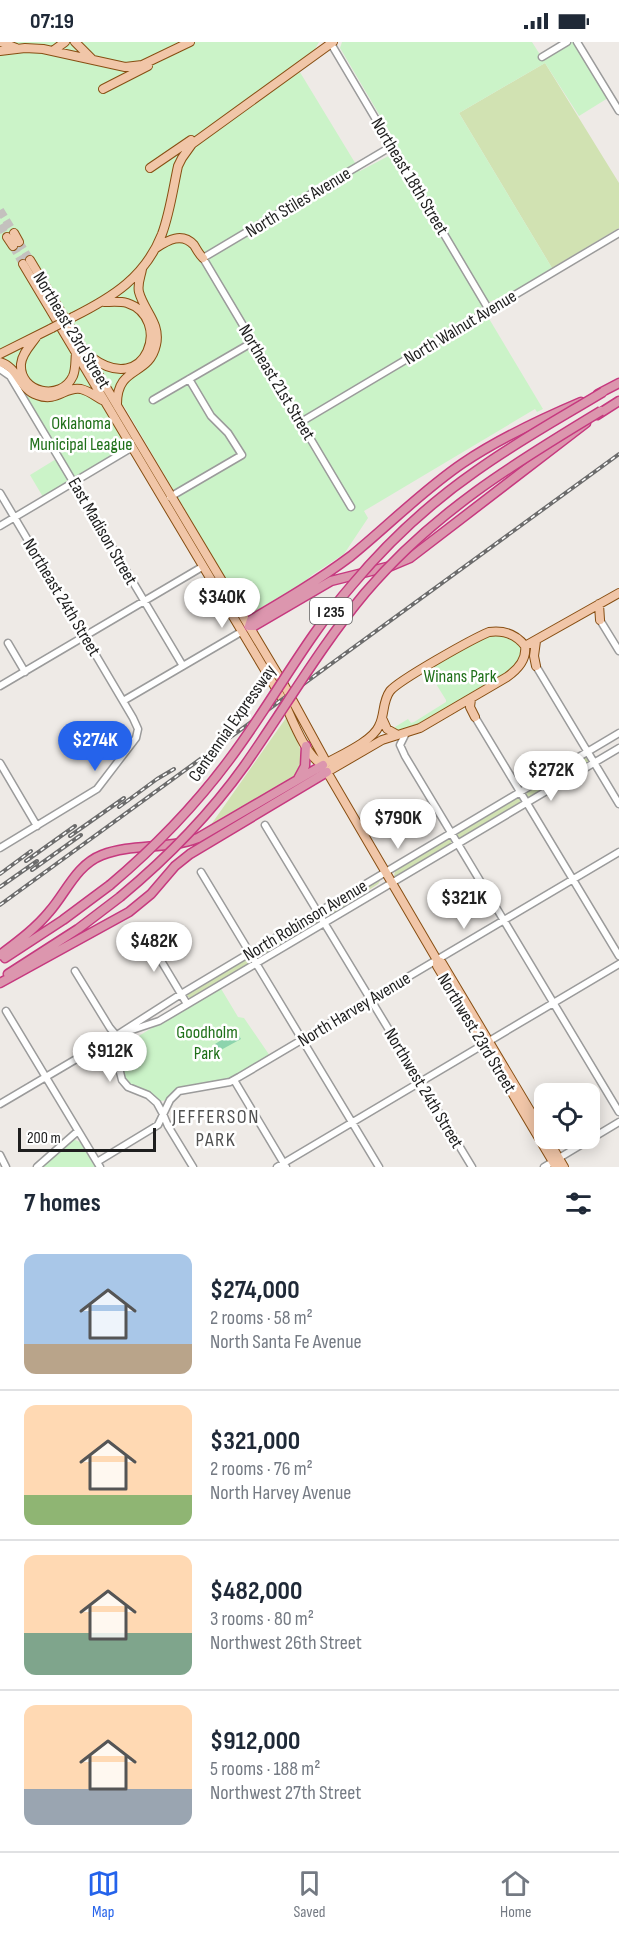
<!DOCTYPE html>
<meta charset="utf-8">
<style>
:root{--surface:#fff;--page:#f2f2f3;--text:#1f2937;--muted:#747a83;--line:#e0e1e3;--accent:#2563eb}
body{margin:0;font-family:"Sofia Sans Condensed",sans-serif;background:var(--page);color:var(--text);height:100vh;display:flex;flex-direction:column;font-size:22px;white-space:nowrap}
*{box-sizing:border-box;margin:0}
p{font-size:20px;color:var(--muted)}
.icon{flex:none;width:33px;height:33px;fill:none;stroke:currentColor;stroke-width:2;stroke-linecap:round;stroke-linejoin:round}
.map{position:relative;height:1125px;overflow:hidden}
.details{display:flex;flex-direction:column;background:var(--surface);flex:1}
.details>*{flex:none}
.tools{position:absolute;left:534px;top:1041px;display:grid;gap:12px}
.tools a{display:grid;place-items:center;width:66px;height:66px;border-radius:12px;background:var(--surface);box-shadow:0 3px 15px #0003;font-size:30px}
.scale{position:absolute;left:18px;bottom:15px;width:138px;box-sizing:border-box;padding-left:6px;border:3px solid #1e1e1e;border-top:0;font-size:16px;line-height:21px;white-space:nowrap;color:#1e1e1e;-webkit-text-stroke:4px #fff;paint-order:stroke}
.price{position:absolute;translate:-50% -51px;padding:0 14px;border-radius:21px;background:#fff;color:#222;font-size:20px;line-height:39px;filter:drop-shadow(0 2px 3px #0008)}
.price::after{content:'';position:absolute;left:50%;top:36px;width:18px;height:14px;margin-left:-9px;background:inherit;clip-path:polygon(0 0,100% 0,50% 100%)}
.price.active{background:var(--accent);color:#fff}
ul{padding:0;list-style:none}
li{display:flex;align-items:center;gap:18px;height:150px;padding:0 24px}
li+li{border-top:2px solid var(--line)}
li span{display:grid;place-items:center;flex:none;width:168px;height:120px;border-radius:12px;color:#555}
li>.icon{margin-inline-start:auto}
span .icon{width:72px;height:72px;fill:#fffc;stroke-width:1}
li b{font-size:26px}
h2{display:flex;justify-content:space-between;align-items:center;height:72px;padding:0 24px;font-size:26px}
.status{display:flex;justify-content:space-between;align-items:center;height:42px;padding:0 30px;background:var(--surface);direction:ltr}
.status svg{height:16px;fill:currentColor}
.tabs{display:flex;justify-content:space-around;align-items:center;height:84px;border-top:2px solid var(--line);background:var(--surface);font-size:16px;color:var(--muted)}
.tabs a{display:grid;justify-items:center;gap:3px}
.tabs .active{color:var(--accent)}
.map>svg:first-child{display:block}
</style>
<div class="status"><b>07:19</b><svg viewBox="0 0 49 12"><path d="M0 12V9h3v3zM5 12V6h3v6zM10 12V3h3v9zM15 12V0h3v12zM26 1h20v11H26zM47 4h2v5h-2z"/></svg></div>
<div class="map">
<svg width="619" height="1125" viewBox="0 0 619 1125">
<rect width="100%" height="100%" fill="#eeeae6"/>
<!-- grass -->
<path fill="#d1e2b2" d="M545,21L619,141V186L552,226L459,71Z
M286,676C296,699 309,710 295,735L208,787Z
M584,715L588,717V721L530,756L526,753L527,749Z
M515,755L521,757L520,762L461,796L458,795L457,791Z
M448,796L452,799L450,803L397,834H394L395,829L397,828Z
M377,838L380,839L378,842L328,875L324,874L325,870Z
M315,875L318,877L317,881L260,916L256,915V911Z
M245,917L250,918L249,922L191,957L187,954L188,951Z"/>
<!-- park -->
<path fill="#cbf3c8" d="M0,0H319L315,7L295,22L360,129L400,108L343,11L340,6L342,0H532L544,19L545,16L569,1L574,0L608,56L579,74L545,21L459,71L552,226L499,258H493L480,266L488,275L543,367L537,370L535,367L364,469L368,476L344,512L312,533L302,542L254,571L243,566L124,364L103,366L125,399L124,407L43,455L30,433L61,414L9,329L0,323Z
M502,592L518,601L522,608L519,620L507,632L417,685L395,688V685L408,677L411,681L414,680L446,660V658L433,637L429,639L425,633L426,628L487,593Z
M220,945L238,975L244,976L270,1014L233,1036L183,1045L175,1049L167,1058L161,1059L132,1045L123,1034L124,1009L127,1001Z
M73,1097L80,1100L95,1125H40Z"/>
<!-- pitch -->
<path fill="#8dd4ad" d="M236,989L241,997L219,1009L215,1002Z"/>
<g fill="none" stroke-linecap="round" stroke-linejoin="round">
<!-- major-tunnel -->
<path stroke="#c4c1be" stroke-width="8" stroke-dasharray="8 4" stroke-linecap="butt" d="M0,168L14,191
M0,183L7,195
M19,200L30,218
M13,204L23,222"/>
<!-- minor casing -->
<g stroke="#9b9b9b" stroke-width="9">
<path id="minor" d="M330,0L489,268
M577,0L619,69
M542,15L567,0
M0,327L10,334L183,624
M153,358L253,300
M301,380L619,191
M0,451L133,676L138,687L136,696L97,747L0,806
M170,455L242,413L228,391L211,374L189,337
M351,465L203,216L392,104
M0,484L131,406
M600,578L619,609
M8,601L25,630
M536,624L619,762
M0,644L202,525
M123,659L241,590
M475,675L619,914
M406,691L400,703L405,714L619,1070
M0,721L37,784
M265,783L472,1125
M201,830L379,1125
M142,887L187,962
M75,929L110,986L122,1000L123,1005L120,1030L122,1038L128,1045L148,1053L157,1061L163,1072L168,1084L193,1125
M6,969L100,1125
M120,992L159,979L619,706
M234,1038L286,1125
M0,1062L117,993L181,952L619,691
M0,1113L6,1125
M97,1120L158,1083L170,1058L179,1049L230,1040L239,1035L619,810
M37,1125L78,1089
M277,1125L619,922
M544,1125L619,1080"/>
</g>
<!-- major casing -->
<g stroke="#874e12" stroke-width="10">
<path id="major" d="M1,0L16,6
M75,0L92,17
M54,8L65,0
M0,9L25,6L43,7L125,25L142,23L190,0
M103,47L148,24
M150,126L191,98
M14,191L19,200
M7,195L13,204
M156,206C168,198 182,190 194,203C197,208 199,212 203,216
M30,218L283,641L324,716L323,723
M23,222L284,660C292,677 306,715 323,723L437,918L442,921L544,1092
M73,275C113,255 145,235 162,192C170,170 173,147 178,124L182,116L192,102L333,0
M37,294C31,303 22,311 21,322C19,351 61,360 73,334C76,327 75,319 76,311
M0,312L52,286
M91,315C147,357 173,276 127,261C120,259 111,260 104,260
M0,320C18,325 19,347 37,353C57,361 65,344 81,347C89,349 95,354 102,358
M117,362C117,323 149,335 156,303C161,281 144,269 139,250C137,242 141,234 142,227
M599,562L600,578
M536,599L534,614L536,624
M525,604L619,551
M471,657L470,665L475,675
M382,676L387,687L396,692
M323,723C338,714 372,700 379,684C385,673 382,660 390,649C399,638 472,597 489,590C504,588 516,592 525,604C527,618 517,628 507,635L420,686L382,698L327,730
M437,918V924L440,929L556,1125
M547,1096L564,1125"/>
</g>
<!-- highway casing -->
<g stroke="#c6397f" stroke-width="11">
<path id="highway" d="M598,352L619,341
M581,360C541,377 500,396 463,421C423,448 389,483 351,514C319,538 285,558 251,578L249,584H254L331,539L391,524L410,516L586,381
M597,373L619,359
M298,737L305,724L306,704
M0,913C17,900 35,887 49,870C66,851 76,823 102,813C132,801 167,808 198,796L323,723
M5,916L63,878L110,843
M8,932L78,887L120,855
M0,941L129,870L151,852L175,824L190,812L327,730"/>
</g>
<!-- minor -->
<use href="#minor" stroke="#fff" stroke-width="6"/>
<!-- major -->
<use href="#major" stroke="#f1c6a8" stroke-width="8"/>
<!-- highway -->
<use href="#highway" stroke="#dc96ae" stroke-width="8"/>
<!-- rail casing -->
<g stroke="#6c6c6c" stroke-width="4">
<path id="rail" d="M119,765L157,737L174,727
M70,794L124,756
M26,819L75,784
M32,828L81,793
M0,832L31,809
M0,845L37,819
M0,863L619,412"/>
</g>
<!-- rail -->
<use href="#rail" stroke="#fff" stroke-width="1.5" stroke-dasharray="4.5" stroke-linecap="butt"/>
<!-- major-bridge casing -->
<g stroke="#874e12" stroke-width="10" stroke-linecap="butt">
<path id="major-bridge" d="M52,286L73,275"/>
</g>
<!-- highway-bridge casing -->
<g stroke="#c6397f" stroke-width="11" stroke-linecap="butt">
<path id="highway-bridge" d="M110,843C155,805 194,765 229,718C272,661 305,597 352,543C388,500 430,461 476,429C516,400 560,376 603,350
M120,855C167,816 210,772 245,723C285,666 320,605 365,551C433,471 513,422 601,369"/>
</g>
<!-- major-bridge -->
<use href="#major-bridge" stroke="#f1c6a8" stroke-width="8"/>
<!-- highway-bridge -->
<use href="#highway-bridge" stroke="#dc96ae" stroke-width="8"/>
</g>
<g text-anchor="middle" stroke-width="5" stroke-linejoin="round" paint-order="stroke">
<!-- shield labels -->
<rect fill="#fff" stroke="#626262" stroke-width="1.5" x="310" y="556" width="42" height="26" rx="4.5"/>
<g font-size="16" font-weight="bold" fill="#1e1e1e">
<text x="331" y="575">I 235</text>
</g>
<!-- street labels -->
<g font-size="18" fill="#1e1e1e" stroke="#fff">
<text transform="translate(410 134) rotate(59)" y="6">Northeast 18th Street</text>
<text transform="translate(298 160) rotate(-31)" y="6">North Stiles Avenue</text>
<text transform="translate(460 285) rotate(-31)" y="6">North Walnut Avenue</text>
<text transform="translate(72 288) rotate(59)" y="6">Northeast 23rd Street</text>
<text transform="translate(277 340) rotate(59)" y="6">Northeast 21st Street</text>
<text transform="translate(103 489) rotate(60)" y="6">East Madison Street</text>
<text transform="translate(62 555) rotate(59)" y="6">Northeast 24th Street</text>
<text transform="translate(232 681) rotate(-55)" y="6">Centennial Expressway</text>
<text transform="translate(305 878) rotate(-31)" y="6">North Robinson Avenue</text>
<text transform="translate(354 967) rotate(-31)" y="6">North Harvey Avenue</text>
<text transform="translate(477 991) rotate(59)" y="6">Northwest 23rd Street</text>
<text transform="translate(424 1046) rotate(59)" y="6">Northwest 24th Street</text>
</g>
<!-- park labels -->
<g font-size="18" fill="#1f7019" stroke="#fff">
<text x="81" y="387">Oklahoma<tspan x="81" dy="21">Municipal League</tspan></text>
<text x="460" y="640">Winans Park</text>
<text x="207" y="996">Goodholm<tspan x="207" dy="21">Park</tspan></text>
</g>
<!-- neighbourhood labels -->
<g font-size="20" letter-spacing="1.5" fill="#515151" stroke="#fff">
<text x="216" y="1081">JEFFERSON<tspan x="216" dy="23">PARK</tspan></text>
</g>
</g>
</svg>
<div class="tools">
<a><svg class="icon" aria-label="locate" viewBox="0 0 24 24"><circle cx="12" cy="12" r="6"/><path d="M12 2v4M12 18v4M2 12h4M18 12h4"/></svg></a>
</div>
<div class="scale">200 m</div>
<b class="price" style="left:222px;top:587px">$340K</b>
<b class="price active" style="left:95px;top:730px">$274K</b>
<b class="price" style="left:551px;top:760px">$272K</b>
<b class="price" style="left:398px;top:808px">$790K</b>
<b class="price" style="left:464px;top:888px">$321K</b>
<b class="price" style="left:154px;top:931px">$482K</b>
<b class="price" style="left:110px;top:1041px">$912K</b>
</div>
<section class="details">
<h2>7 homes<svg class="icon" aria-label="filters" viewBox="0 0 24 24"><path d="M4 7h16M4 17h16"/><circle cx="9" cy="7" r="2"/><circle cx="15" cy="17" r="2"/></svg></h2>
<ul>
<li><span style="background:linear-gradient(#a9c7e8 75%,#b9a48a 0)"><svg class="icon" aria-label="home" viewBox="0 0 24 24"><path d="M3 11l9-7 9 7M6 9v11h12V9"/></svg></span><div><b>$274,000</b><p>2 rooms · 58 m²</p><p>North Santa Fe Avenue</p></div></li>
<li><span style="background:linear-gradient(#ffd9b3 75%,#8fb573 0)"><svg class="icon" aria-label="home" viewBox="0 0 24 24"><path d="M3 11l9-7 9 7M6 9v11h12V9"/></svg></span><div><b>$321,000</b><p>2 rooms · 76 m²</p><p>North Harvey Avenue</p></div></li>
<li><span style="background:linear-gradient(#ffd9b3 65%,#7fa58c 0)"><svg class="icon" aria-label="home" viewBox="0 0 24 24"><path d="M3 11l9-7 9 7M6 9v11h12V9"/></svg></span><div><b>$482,000</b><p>3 rooms · 80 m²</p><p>Northwest 26th Street</p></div></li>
<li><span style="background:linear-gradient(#ffd9b3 70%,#9aa5b1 0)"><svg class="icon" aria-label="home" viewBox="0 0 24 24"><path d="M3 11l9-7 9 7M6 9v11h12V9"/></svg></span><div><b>$912,000</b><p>5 rooms · 188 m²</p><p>Northwest 27th Street</p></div></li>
</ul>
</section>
<nav class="tabs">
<a class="active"><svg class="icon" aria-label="map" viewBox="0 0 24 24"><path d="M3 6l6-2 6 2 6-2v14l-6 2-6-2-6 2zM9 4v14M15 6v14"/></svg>Map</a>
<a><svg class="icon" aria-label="saved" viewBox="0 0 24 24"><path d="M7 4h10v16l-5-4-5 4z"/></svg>Saved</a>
<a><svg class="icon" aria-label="home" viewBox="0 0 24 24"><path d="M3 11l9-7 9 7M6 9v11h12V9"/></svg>Home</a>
</nav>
